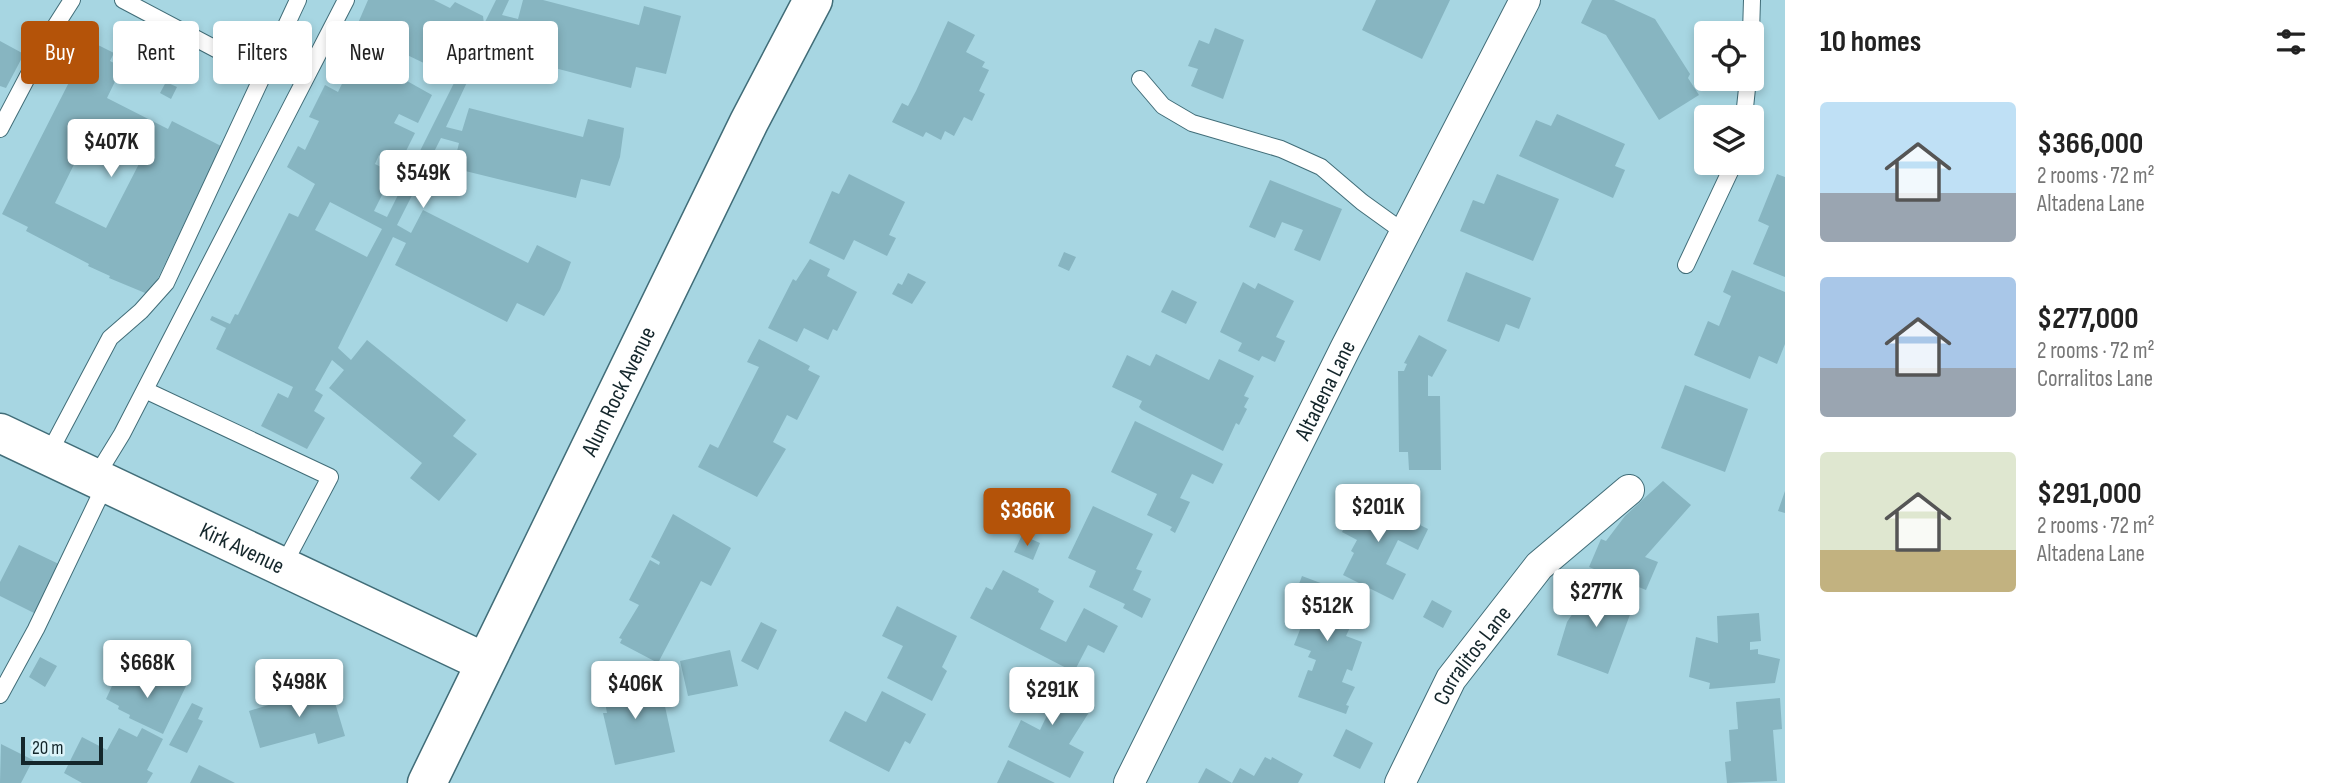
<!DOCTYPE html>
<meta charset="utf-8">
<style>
:root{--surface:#fff;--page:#f6f6f6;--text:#222;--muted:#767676;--accent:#b45309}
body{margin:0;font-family:"Sofia Sans Condensed",sans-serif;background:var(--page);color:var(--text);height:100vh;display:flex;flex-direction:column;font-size:26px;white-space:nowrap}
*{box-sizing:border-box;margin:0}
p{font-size:23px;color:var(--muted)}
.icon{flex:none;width:38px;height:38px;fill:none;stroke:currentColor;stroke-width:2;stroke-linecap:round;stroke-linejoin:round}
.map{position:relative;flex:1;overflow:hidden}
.details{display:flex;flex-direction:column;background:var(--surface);width:560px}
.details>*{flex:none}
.banner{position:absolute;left:21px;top:21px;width:665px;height:63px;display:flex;gap:14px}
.tools{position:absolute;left:1694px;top:21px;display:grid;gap:14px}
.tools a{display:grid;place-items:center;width:70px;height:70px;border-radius:7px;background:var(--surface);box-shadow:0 4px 10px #0003;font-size:35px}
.scale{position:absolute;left:21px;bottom:18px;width:82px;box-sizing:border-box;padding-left:7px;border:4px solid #14262b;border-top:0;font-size:19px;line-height:24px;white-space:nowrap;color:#14262b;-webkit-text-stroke:5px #dbf3f9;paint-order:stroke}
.price{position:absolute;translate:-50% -60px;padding:0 16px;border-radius:7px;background:#fff;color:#222;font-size:23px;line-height:46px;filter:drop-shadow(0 2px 4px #0008)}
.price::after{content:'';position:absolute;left:50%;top:42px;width:21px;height:16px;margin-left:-10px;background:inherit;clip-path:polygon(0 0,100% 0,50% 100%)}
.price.active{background:var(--accent);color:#fff}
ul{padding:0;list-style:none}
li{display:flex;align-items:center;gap:21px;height:175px;padding:0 35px}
li span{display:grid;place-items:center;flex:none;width:196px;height:140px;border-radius:7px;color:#555}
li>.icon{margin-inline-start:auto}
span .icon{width:84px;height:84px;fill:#fffc;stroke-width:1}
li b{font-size:30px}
h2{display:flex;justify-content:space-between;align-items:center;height:84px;padding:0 35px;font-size:30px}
.chip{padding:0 24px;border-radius:7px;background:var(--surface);box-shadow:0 4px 10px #0003;font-size:24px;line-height:63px}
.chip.active{background:var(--accent);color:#fff}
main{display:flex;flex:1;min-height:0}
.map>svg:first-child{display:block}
</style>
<main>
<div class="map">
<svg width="1785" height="783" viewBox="0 0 1785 783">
<rect width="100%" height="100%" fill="#a7d6e2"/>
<!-- building -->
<path fill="#87b5c1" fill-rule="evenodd" d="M368,0H434L450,8L455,2L483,16L484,24L496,0H509L502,15L518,19L523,0H543L639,25L644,6L681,16L666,74L636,67L631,88L509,56L515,31L495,26L493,30L498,31L490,58L473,80L469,78L446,127L462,131L469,108L583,137L588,119L624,128L620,157L610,186L581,179L576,198L453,168L459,143L441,138L397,225L411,233L423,210L528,263L537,245L571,262L560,290L544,316L517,303L507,322L395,265L406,243L393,237L338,348L351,360L367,340L466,420L453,436L477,454L439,501L410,478L422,463L329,388L344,370L332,360L315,390L323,395L314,411L325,418L307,449L261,426L278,393L288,398L293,387L216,349L226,328L210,320L212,316L230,324L235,314L238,315L289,213L298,217L315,184L287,167L298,146L305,150L319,121L309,117L325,85L338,92L357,53L432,95L418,123L399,114L394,123L415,133L399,165L379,155L375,164L393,173L374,211L387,217L459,73L453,77L355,30ZM330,202L382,229L367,257L315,230Z
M1376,0H1450L1422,59L1362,30Z
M1592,0H1614L1655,19L1690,74L1688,78L1699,95L1659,120L1606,35L1581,23Z
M948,21L975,35L966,52L985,62L982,67L989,70L979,91L985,94L972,121L964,117L954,136L945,131L941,140L926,132L923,137L892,122L902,103L908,106L916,91Z
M1215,28L1244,40L1223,99L1191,86L1198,69L1188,66L1199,40L1209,44Z
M0,41L24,54L6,88L0,86Z
M90,41L114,53L110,61L122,67L107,98L168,129L172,121L221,146L150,295L109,278L110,276L88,266L89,264L26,231L28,227L2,214ZM90,132L142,158L106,228L55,203Z
M166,82L177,87L171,99L160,93Z
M1557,114L1625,144L1615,166L1625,170L1613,198L1519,156L1536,120L1551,126Z
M849,174L905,202L889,235L896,238L887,256L854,240L844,260L809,243L832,191L839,194Z
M1497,174L1559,199L1533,261L1460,231L1473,200L1484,204Z
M1777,174L1785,177V277L1753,264L1769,226L1758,221Z
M1270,180L1342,209L1320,261L1294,250L1303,230L1282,222L1275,238L1249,227Z
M1064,252L1076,257L1069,271L1058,266Z
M810,259L830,269L827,276L857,292L837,331L833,329L828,340L804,328L797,342L768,328L793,279L796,281Z
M1732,270L1785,292V344L1777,364L1759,356L1750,379L1694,355L1708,321L1719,326L1731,296L1723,292Z
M1466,272L1531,298L1519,329L1506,324L1499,342L1447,321Z
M908,273L926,282L912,304L892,294L898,283L902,285Z
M1243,282L1255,289L1258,283L1294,301L1276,337L1285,341L1275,362L1262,356L1259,361L1238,351L1242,343L1220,332Z
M1172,290L1197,302L1186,324L1161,312Z
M1419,335L1447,350L1432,377L1428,375V396H1440L1441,470H1409L1408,452H1399L1398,371H1404L1407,364L1404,363Z
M759,339L810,366L808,370L820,376L797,420L787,415L773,442L786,449L757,497L698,467L710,444L718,448L759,367L747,362Z
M1156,354L1209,380L1219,359L1254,376L1244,396L1249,398L1244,407L1247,409L1239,425L1236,423L1223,451L1142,410L1139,407L1142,401L1112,387L1127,355L1150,366Z
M1685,385L1748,409L1725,472L1661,448Z
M1135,421L1223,464L1213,484L1192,474L1180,498L1190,502L1175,533L1170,530L1172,527L1147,515L1157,494L1111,472Z
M1663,481L1691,505L1645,557L1658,562L1646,590L1589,567L1601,539L1606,541L1625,516Z
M1785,491V513L1778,511Z
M1355,492L1428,529L1418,550L1398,540L1386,564L1406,574L1393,600L1343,575L1354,553L1351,551L1357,540L1342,532L1348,520L1343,517Z
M1093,506L1153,534L1136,569L1142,571L1133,590L1151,599L1142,618L1123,608L1125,604L1089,587L1096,571L1068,558Z
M673,514L731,548L711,586L701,581L658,663L620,643L622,639L619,638L639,605L629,600L650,560L659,565L660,562L651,557Z
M1022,535L1040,543L1033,560L1014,552Z
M19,545L63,566L38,615L0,596V582Z
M1003,570L1039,589L1038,592L1054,601L1040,629L1066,642L1084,608L1118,626L1104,653L1088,645L1074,672L970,618L986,587L992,590Z
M1302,576L1363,599L1346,636L1362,642L1352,671L1347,669L1342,682L1355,687L1346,705L1349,706L1346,714L1298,697L1308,670L1312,671L1316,660L1308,657L1311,651L1294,645L1305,617L1311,619L1313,613L1291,605Z
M1586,583L1635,601L1608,674L1557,655L1567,622L1575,610Z
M1432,600L1452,611L1443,628L1423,617Z
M897,606L957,636L942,667L947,671L932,701L887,678L903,646L882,636Z
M1759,613L1761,641L1750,642V650L1758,649V654L1780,659L1775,683L1709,689L1710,683L1689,677L1696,637L1718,643L1717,616Z
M761,622L777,630L758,670L741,661Z
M730,650L738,686L688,696L680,661Z
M40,657L57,666L45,687L29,677Z
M638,670L643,694L657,693L659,703L664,702L675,752L615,765L603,713H607L605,702L610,701L605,677Z
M118,673L144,685L148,677L157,681L161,674L186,686L163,734L129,718L130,715L118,709L119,706L106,699Z
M1028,673L1093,706L1069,744L1084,752L1070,778L1008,747L1021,720L1040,730L1050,709L1018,693Z
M330,686L345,736L318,744L315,733L260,748L249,711Z
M882,691L926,714L910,744L905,741L889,772L829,741L845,711L866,722Z
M1780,698L1782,729L1773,730L1777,781L1727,783L1725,762L1731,761L1729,730L1738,729L1736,702Z
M192,703L203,708L198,719L203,721L187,753L169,745Z
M119,728L137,737L142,728L163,739L147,770L153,773L147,783H82L64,773L82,737L107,750Z
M1346,729L1373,743L1360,769L1333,756Z
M1,744L33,760L21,783H0Z
M1265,757L1271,760L1272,757L1303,774L1298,783H1198L1206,768L1232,783L1240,768L1254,776Z
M1008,760L1055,783H997Z
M199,765L235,783H190Z"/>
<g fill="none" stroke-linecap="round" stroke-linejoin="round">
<!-- lane casing -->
<g stroke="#416d78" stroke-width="18">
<path id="lane" d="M123,0L263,74
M1751,33L1752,0
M1140,79L1163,106L1192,123L1281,149L1321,167L1362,202L1405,233
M1744,117L1748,79
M0,129L49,36L72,0
M1686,265L1734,163
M145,390L330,477L283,566
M48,455L110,338L141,311L166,283L298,0
M95,478L122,434L346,0
M0,695L36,629L106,483"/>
</g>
<!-- street casing -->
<g stroke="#416d78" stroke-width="32">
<g id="street">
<path id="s1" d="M1129,783L1345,349L1525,0"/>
<path id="s2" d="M1400,783L1451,679L1539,566L1629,490"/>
</g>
</g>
<!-- secondary casing -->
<g stroke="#416d78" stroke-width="41">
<g id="secondary">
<path id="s3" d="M0,433L484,662"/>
<path id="s4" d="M427,783L749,122L813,0"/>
</g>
</g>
<!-- lane -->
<use href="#lane" stroke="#fff" stroke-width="16"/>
<!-- street -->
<use href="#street" stroke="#fff" stroke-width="30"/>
<!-- secondary -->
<use href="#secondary" stroke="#fff" stroke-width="38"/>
</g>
<g text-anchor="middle" stroke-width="6" stroke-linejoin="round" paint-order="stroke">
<!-- street labels -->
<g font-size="23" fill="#14262b" stroke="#dbf3f9">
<text dy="8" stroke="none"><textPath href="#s4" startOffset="436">Alum Rock Avenue</textPath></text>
<text dy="8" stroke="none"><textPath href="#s1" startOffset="439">Altadena Lane</textPath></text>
<text dy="8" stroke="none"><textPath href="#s3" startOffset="268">Kirk Avenue</textPath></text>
<text dy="8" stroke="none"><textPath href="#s2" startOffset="147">Corralitos Lane</textPath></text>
</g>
</g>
</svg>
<div class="tools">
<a><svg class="icon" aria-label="locate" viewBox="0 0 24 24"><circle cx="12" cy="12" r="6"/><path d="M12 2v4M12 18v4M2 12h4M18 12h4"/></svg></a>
<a><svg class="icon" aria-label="layers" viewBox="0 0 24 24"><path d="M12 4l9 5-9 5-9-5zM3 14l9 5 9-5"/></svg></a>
</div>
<div class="scale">20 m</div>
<b class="price" style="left:111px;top:179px">$407K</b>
<b class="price" style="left:423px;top:210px">$549K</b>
<b class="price" style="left:1378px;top:544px">$201K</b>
<b class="price active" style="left:1027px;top:548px">$366K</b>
<b class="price" style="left:1596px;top:629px">$277K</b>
<b class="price" style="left:1327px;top:643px">$512K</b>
<b class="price" style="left:147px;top:700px">$668K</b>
<b class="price" style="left:299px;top:719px">$498K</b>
<b class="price" style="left:635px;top:721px">$406K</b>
<b class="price" style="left:1052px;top:727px">$291K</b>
<div class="banner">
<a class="chip active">Buy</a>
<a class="chip">Rent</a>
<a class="chip">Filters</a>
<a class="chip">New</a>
<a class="chip">Apartment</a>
</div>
</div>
<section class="details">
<h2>10 homes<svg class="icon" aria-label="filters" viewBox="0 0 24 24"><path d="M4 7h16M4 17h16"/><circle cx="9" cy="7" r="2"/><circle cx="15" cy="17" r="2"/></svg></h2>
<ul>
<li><span style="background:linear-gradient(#bfe0f5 65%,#9aa5b1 0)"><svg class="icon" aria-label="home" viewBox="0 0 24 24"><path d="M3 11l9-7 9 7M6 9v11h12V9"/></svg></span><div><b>$366,000</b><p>2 rooms · 72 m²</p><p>Altadena Lane</p></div></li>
<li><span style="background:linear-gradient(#a9c7e8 65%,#9aa5b1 0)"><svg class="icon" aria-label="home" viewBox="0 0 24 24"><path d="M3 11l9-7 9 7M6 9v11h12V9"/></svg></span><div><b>$277,000</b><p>2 rooms · 72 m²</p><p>Corralitos Lane</p></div></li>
<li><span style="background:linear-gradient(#dfe7d0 70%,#c2b280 0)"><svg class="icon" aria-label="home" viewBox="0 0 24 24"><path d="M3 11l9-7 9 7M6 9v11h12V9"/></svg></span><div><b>$291,000</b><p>2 rooms · 72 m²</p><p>Altadena Lane</p></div></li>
</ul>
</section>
</main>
